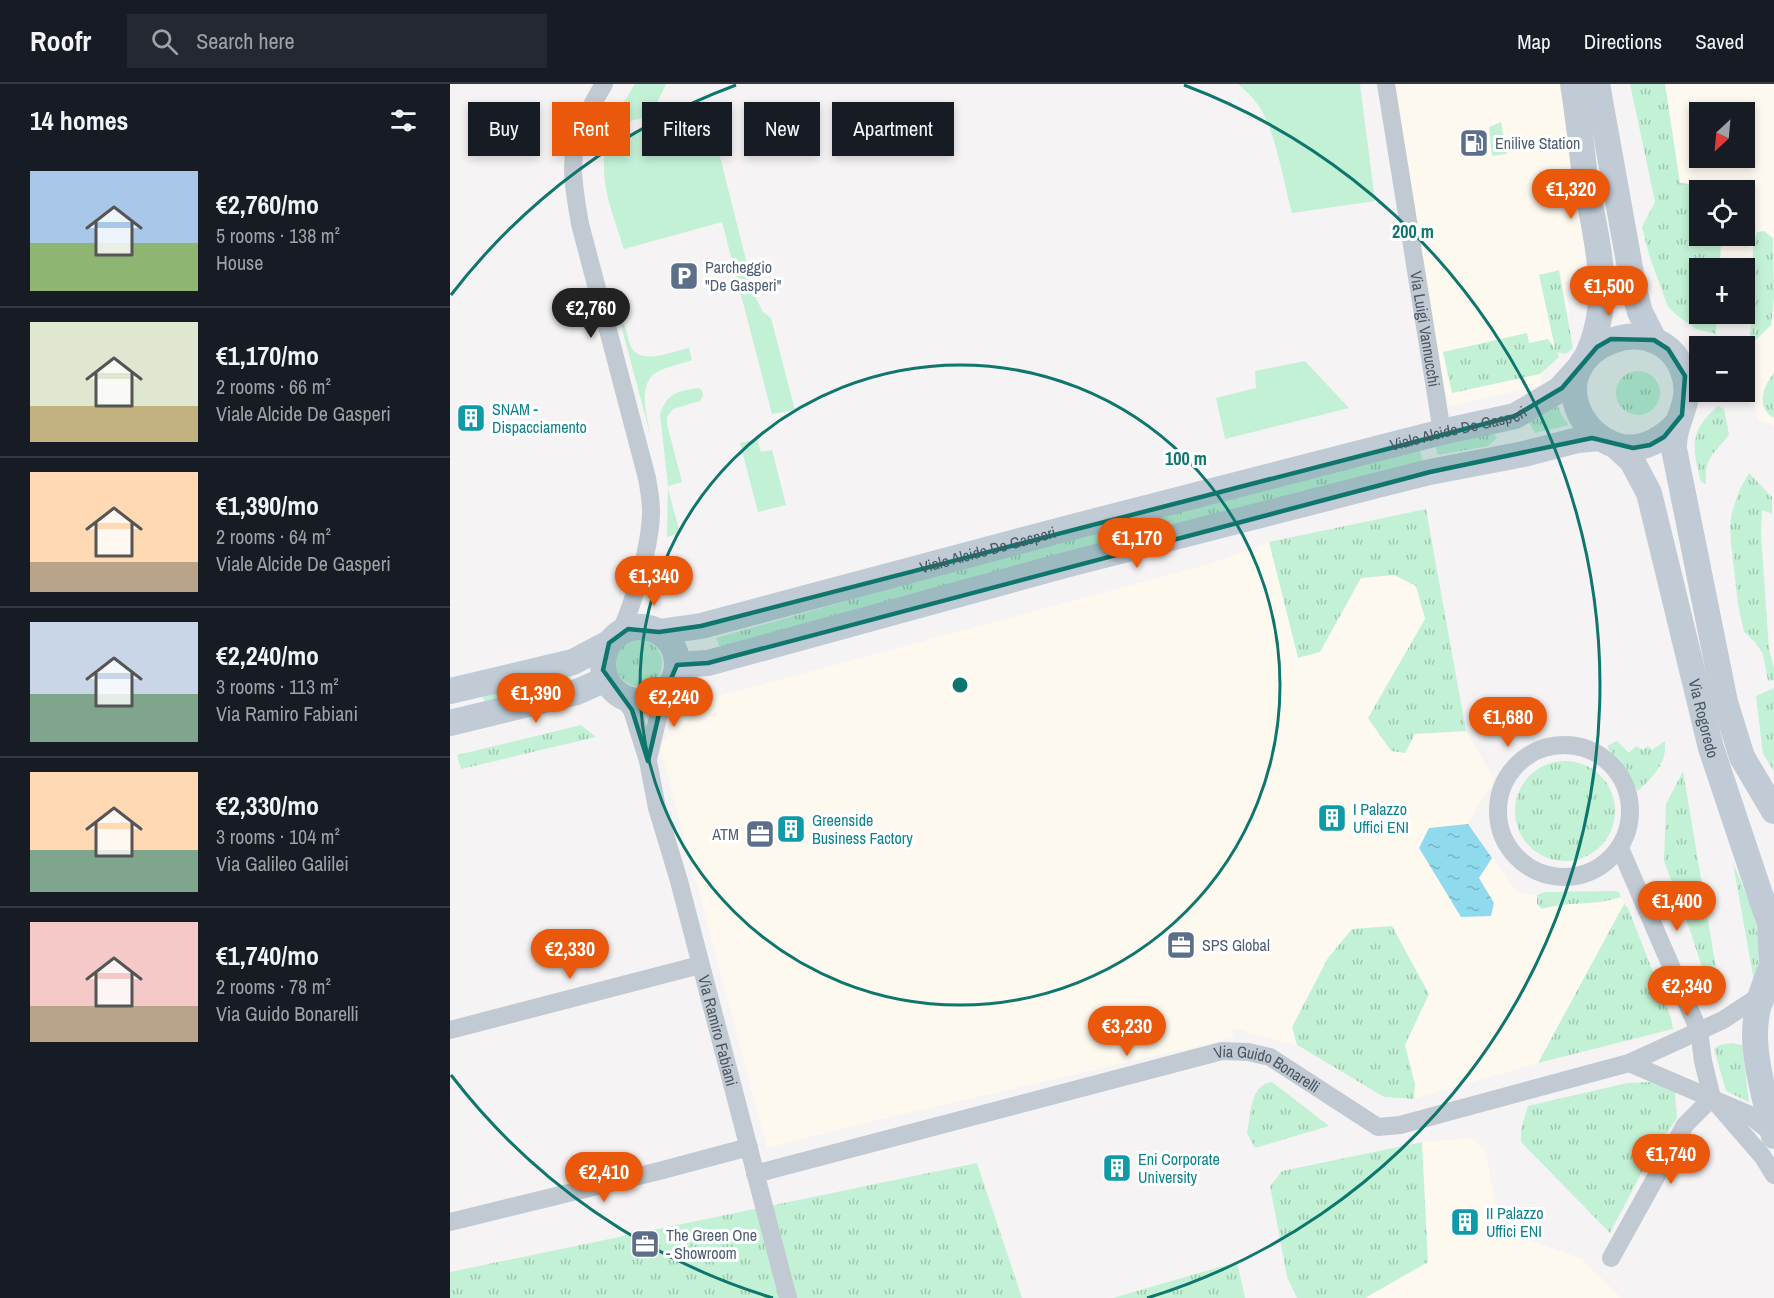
<!DOCTYPE html>
<meta charset="utf-8">
<style>
:root{--surface:#171b24;--page:#242831;--text:#f1f3f6;--muted:#9ea1a6;--line:#363941;--accent:#ea580c}
body{margin:0;font-family:"Archivo Narrow",sans-serif;background:var(--page);color:var(--text);height:100vh;display:flex;flex-direction:column;font-size:22px;white-space:nowrap}
*{box-sizing:border-box;margin:0}
p{font-size:20px;color:var(--muted)}
.icon{flex:none;width:33px;height:33px;fill:none;stroke:currentColor;stroke-width:2;stroke-linecap:round;stroke-linejoin:round}
.map{position:relative;flex:1;overflow:hidden}
.drawer{display:flex;flex-direction:column;background:var(--surface);width:450px}
.drawer>*{flex:none}
.banner{position:absolute;left:18px;top:18px;width:570px;height:54px;display:flex;gap:12px}
.needle{width:39px;rotate:206deg}
.buttons{position:absolute;left:1239px;top:18px;display:grid;gap:12px}
.buttons a{display:grid;place-items:center;width:66px;height:66px;border-radius:0px;background:var(--surface);box-shadow:0 3px 9px #0003;font-size:30px}
.price{position:absolute;translate:-50% -51px;padding:0 14px;border-radius:21px;background:var(--accent);color:#fff;font-size:20px;line-height:39px;filter:drop-shadow(0 2px 3px #0008)}
.price::after{content:'';position:absolute;left:50%;top:36px;width:18px;height:14px;margin-left:-9px;background:inherit;clip-path:polygon(0 0,100% 0,50% 100%)}
.price.active{background:#222;color:#fff}
ul{padding:0;list-style:none}
li{display:flex;align-items:center;gap:18px;height:150px;padding:0 30px}
li+li{border-top:2px solid var(--line)}
li span{display:grid;place-items:center;flex:none;width:168px;height:120px;border-radius:0px;color:#555}
li>.icon{margin-inline-start:auto}
span .icon{width:72px;height:72px;fill:#fffc;stroke-width:1}
li b{font-size:26px}
h2{display:flex;justify-content:space-between;align-items:center;height:72px;padding:0 30px;font-size:26px}
.pill{padding:0 21px;border-radius:0px;background:var(--surface);box-shadow:0 3px 9px #0003;font-size:21px;line-height:54px}
.pill.active{background:var(--accent);color:#fff}
header{display:flex;align-items:center;gap:36px;box-sizing:border-box;height:84px;padding:0 30px;background:var(--surface);border-bottom:2px solid var(--line)}
header strong{font-size:28px}
nav{display:flex;gap:33px;margin-inline-start:auto;font-size:21px}
.search{width:420px;height:54px;background:var(--page);display:flex;align-items:center;gap:15px;box-sizing:border-box;padding:0 21px;border-radius:0px;color:var(--muted);font-size:22px}
main{display:flex;flex:1;min-height:0}
.map>svg:first-child{display:block}
</style>
<header>
<strong>Roofr</strong>
<div class="search"><svg class="icon" aria-label="search" viewBox="0 0 24 24"><circle cx="10" cy="10" r="6"/><path d="M15 15l6 6"/></svg>Search here</div>
<nav><a>Map</a><a>Directions</a><a>Saved</a></nav>
</header>
<main>
<section class="drawer">
<h2>14 homes<svg class="icon" aria-label="filters" viewBox="0 0 24 24"><path d="M4 7h16M4 17h16"/><circle cx="9" cy="7" r="2"/><circle cx="15" cy="17" r="2"/></svg></h2>
<ul>
<li><span style="background:linear-gradient(#a9c7e8 60%,#8fb573 0)"><svg class="icon" aria-label="home" viewBox="0 0 24 24"><path d="M3 11l9-7 9 7M6 9v11h12V9"/></svg></span><div><b>€2,760/mo</b><p>5 rooms · 138 m²</p><p>House</p></div></li>
<li><span style="background:linear-gradient(#dfe7d0 70%,#c2b280 0)"><svg class="icon" aria-label="home" viewBox="0 0 24 24"><path d="M3 11l9-7 9 7M6 9v11h12V9"/></svg></span><div><b>€1,170/mo</b><p>2 rooms · 66 m²</p><p>Viale Alcide De Gasperi</p></div></li>
<li><span style="background:linear-gradient(#ffd9b3 75%,#b9a48a 0)"><svg class="icon" aria-label="home" viewBox="0 0 24 24"><path d="M3 11l9-7 9 7M6 9v11h12V9"/></svg></span><div><b>€1,390/mo</b><p>2 rooms · 64 m²</p><p>Viale Alcide De Gasperi</p></div></li>
<li><span style="background:linear-gradient(#c9d6e8 60%,#7fa58c 0)"><svg class="icon" aria-label="home" viewBox="0 0 24 24"><path d="M3 11l9-7 9 7M6 9v11h12V9"/></svg></span><div><b>€2,240/mo</b><p>3 rooms · 113 m²</p><p>Via Ramiro Fabiani</p></div></li>
<li><span style="background:linear-gradient(#ffd9b3 65%,#7fa58c 0)"><svg class="icon" aria-label="home" viewBox="0 0 24 24"><path d="M3 11l9-7 9 7M6 9v11h12V9"/></svg></span><div><b>€2,330/mo</b><p>3 rooms · 104 m²</p><p>Via Galileo Galilei</p></div></li>
<li><span style="background:linear-gradient(#f6c9c9 70%,#b9a48a 0)"><svg class="icon" aria-label="home" viewBox="0 0 24 24"><path d="M3 11l9-7 9 7M6 9v11h12V9"/></svg></span><div><b>€1,740/mo</b><p>2 rooms · 78 m²</p><p>Via Guido Bonarelli</p></div></li>
</ul>
</section>
<div class="map">
<svg width="1324" height="1214" viewBox="0 0 1324 1214">
<defs>
<pattern id="grass-tufts" width="24" height="20" patternUnits="userSpaceOnUse" patternTransform="scale(1.5)"><rect width="24" height="20" fill="#c3f1d5"/><path d="M3 7l-1-3M5 7V3M7 7l1-3M15 17l-1-3M17 17v-4M19 17l1-3" fill="none" stroke="#a0c6b0"/></pattern>
<pattern id="water-ripples" width="26" height="14" patternUnits="userSpaceOnUse" patternTransform="scale(1.5)"><rect width="26" height="14" fill="#90daee"/><path d="M2 4q2-2 4 0t4 0M15 11q2-2 4 0t4 0" fill="none" stroke="#78b4c4"/></pattern>
</defs>
<rect width="100%" height="100%" fill="#f5f3f3"/>
<!-- commercial -->
<path fill="#fdf9ef" fill-rule="evenodd" d="M946,0H1113L1134,118L1136,187L1115,199L1119,227L1117,248L1097,273L1089,302L999,322L986,264L960,119Z
M1180,0H1324V342L1308,335L1301,305L1305,249L1288,230H1294V184H1250L1249,200L1199,171L1192,143L1205,118ZM1250,28H1294V74H1250ZM1250,106H1294V152H1250Z
M976,425L1016,647L1044,695L1018,740L1068,809L1087,811L1095,808H1169L1221,934L1223,945L1088,979L963,1015L934,1013L847,962L782,944L783,954L415,1039L317,1064L210,662L229,635L232,622L759,480L819,458Z
M1020,1054L1035,1066L1051,1146L1132,1175L1171,1214H847L837,1193L820,1102L832,1087L972,1058Z"/>
<!-- grass -->
<path fill="url(#grass-tufts)" d="M1180,0H1215L1230,99L1240,100L1249,114L1250,152H1270L1271,153L1270,184H1250V230H1267L1266,250L1246,245L1229,233L1218,223L1199,171L1192,143L1205,118Z
M1314,147L1323,154L1324,214L1321,241L1300,262L1303,161L1307,148Z
M1109,186L1123,264L1116,270L1107,268L1109,273L1090,290L1002,309L993,268L1077,249L1079,259L1098,255L1105,264L1089,191Z
M1166 309a22 22 0 1 1 44 0a22 22 0 1 1-44 0Z
M1324,289V334C1305,323 1313,303 1324,289Z
M1108,322L1112,332L1119,341L1085,349L1078,337Z
M1268,322L1274,325L1279,351C1265,369 1254,373 1256,400L1251,398C1242,363 1239,347 1268,322Z
M1043,348L1047,354L1038,362L988,371L985,361Z
M969,364L973,378L270,564L266,554L583,464Z
M1299,389L1322,413V430L1312,426L1311,450L1319,565L1324,585V596L1318,597L1313,570L1305,558L1294,548L1288,520L1281,459L1280,442L1282,428L1289,407Z
M976,425L1016,647L965,650L955,669L941,667L918,634L975,535L966,502L944,491L911,494L870,568L848,574L819,458Z
M166 579a23 23 0 1 1 46 0a23 23 0 1 1-46 0Z
M119,584L121,597L35,617L30,610Z
M1324,604V687L1313,670L1306,612Z
M131,641L146,653L11,685L7,671Z
M1167,657L1179,669L1186,662L1193,666L1198,662L1202,666L1215,657C1217,681 1203,692 1188,707L1157,662Z
M1065 727a50 50 0 1 1 100 0a50 50 0 1 1-100 0Z
M1233,687L1267,890L1261,912L1242,852L1214,777L1216,720Z
M1283,779C1300,819 1318,853 1304,897Z
M1163,807L1169,808L1171,813C1146,822 1118,817 1092,825L1087,820V811L1095,808Z
M1174,820L1178,824L1221,934L1223,945L1088,979Z
M942,842L979,910L955,961L965,1000L964,1015L934,1013L847,961L842,943L878,874L902,845Z
M1281,959L1292,961L1299,1018L1276,1007L1264,965L1270,961Z
M822,998L879,1042L805,1064L797,1049C801,1031 800,1000 822,998Z
M1201,998L1225,1008L1227,1034L1195,1082L1160,1149L1071,1058V1045L1078,1022L1177,999Z
M972,1058L978,1178L915,1214H847L837,1193L820,1102L832,1087Z
M527,1079L572,1214H0V1188Z
M787,1178L795,1214H663Z"/>
<!-- garden -->
<path fill="#c3f1d5" d="M185,0H216L206,21V31L159,42Z
M788,0H910L925,117L842,129C833,96 828,59 813,29C807,17 798,9 788,0Z
M1051,38L1057,70L1042,72L1039,43Z
M214,42C229,51 247,46 263,45L305,212L313,228L321,234L345,326L322,330L272,138L174,165C161,124 149,100 156,55Z
M174,240C177,247 178,256 181,263C191,282 223,267 239,264L242,276C231,280 219,282 209,287C186,298 197,330 200,350L171,241Z
M855,277L899,324L775,355L766,314L806,304L805,287Z
M249,304C255,307 253,313 250,317L223,325L217,333V340L232,398L218,402L210,330C218,308 228,307 249,304Z
M307,355L311,368L322,366L336,421L308,428L290,359Z
M218,405L230,449L217,453Z"/>
<!-- water -->
<path fill="url(#water-ripples)" d="M1018,740L1042,774L1029,794L1044,819L1041,832L1011,833L969,764L979,744Z"/>
<g fill="none" stroke-linecap="round" stroke-linejoin="round">
<!-- street -->
<g stroke="#c1cad2" stroke-width="18">
<path d="M154,0C139,25 123,53 123,84C123,102 127,122 130,140L197,394C199,405 201,416 201,427C201,460 184,518 170,549"/>
<path id="s1" d="M936,0L992,348"/>
<path id="s2" d="M171,612L182,626L198,677L207,724L229,797L338,1214"/>
<circle cx="1114" cy="727" r="66"/>
<path d="M198,675L213,613L222,599"/>
<path d="M1170,764L1249,947L1253,977L1262,1014L1313,1073L1324,1091"/>
<path d="M0,946L250,881"/>
<path d="M1179,979L1298,1030L1324,1051"/>
<path id="s3" d="M305,1090L772,967L798,968L820,973L928,1043L950,1041L1179,979L1273,936L1311,911"/>
<path d="M0,1138L209,1087L299,1063"/>
<path d="M1161,1174L1235,1041L1262,1014"/>
</g>
<!-- secondary -->
<g stroke="#c1cbd6" stroke-width="26">
<path d="M1123,0C1128,31 1131,61 1135,92C1145,155 1166,213 1136,274"/>
<path d="M1147,0L1184,206L1190,228L1204,256"/>
<path d="M1226,341C1210,357 1189,369 1165,361C1150,356 1139,346 1131,332C1094,260 1216,216 1235,294C1242,321 1222,339 1224,365L1275,618L1292,673L1324,727"/>
<path id="s4" d="M1166,362L1182,377L1199,409L1261,664L1320,840L1322,880L1311,911"/>
<circle cx="190" cy="580" r="37"/>
<path id="s5" d="M209,548L251,542L611,446L992,348L1065,332L1109,306L1130,283"/>
<path d="M227,581L258,579L619,480L924,402L980,388L1074,370L1128,356L1150,354"/>
<path d="M0,607L123,578L159,559"/>
<path d="M0,639L127,608L156,595"/>
<path d="M1320,900C1289,938 1314,1008 1324,1052"/>
</g>
</g>
<!-- marked area -->
<path fill="#0f766e" fill-opacity="0.2" stroke="#0f766e" stroke-width="4.5" stroke-linejoin="round" d="M1161,255L1204,256L1218,265L1235,292L1232,331L1214,353L1200,361L1183,364L1142,354L980,388L258,579L227,581L213,613L198,677L182,626L153,586L159,559L178,545L209,548L251,542L1065,332L1112,304L1147,263Z"/>
<!-- distance rings -->
<g fill="none" stroke="#0f766e" stroke-width="3">
<circle cx="510" cy="601" r="320"/>
<path d="M323 1214A641 641 0 0 1 1 991M1 211A641 641 0 0 1 286 1M734 1A641 641 0 0 1 697 1214"/>
</g>
<!-- icons -->
<defs>
<g id="fuel-square" transform="scale(1.5)"><rect x="-9" y="-9" width="18" height="18" rx="4" fill="#5c6f8a" stroke="#fff"/><path d="M-5.5-6h7V0h2V4h1.3V-2.5L3-4.5l.8-.8L6-3V5H2.5V1h-1V6h-7ZM-4.2-4.7v3.2H.2V-4.7Z" fill="#fff"/></g>
<g id="parking-square" transform="scale(1.5)"><rect x="-9" y="-9" width="18" height="18" rx="4" fill="#5c6f8a" stroke="#fff"/><path d="M-3.5-5.5H1a3.5 3.5 0 0 1 0 7H-1V5.5H-3.5ZM-1-3.4V-.6H.8a1.4 1.4 0 0 0 0-2.8Z" fill="#fff"/></g>
<g id="building-square" transform="scale(1.5)"><rect x="-9" y="-9" width="18" height="18" rx="4" fill="#0f9aa8" stroke="#fff"/><path d="M-4-6H4V6H1V3H-1V6H-4ZM-2.5-4.3h1.7v1.8h-1.7ZM.8-4.3h1.7v1.8H.8ZM-2.5-1h1.7V.8h-1.7ZM.8-1h1.7V.8H.8Z" fill="#fff"/></g>
<g id="office-square" transform="scale(1.5)"><rect x="-9" y="-9" width="18" height="18" rx="4" fill="#5c6f8a" stroke="#fff"/><path d="M-6-3h4V-5.5h4V-3h4V5H-6ZM-1-4.5V-3h2v-1.5ZM-6 0V1H6V0Z" fill="#fff"/></g>
</defs>
<g fill-rule="evenodd">
<use href="#fuel-square" x="1024" y="59"/>
<use href="#parking-square" x="234" y="192"/>
<use href="#building-square" x="21" y="334"/>
<use href="#building-square" x="882" y="734"/>
<use href="#building-square" x="341" y="745"/>
<use href="#office-square" x="310" y="750"/>
<use href="#office-square" x="731" y="861"/>
<use href="#building-square" x="667" y="1084"/>
<use href="#building-square" x="1015" y="1138"/>
<use href="#office-square" x="195" y="1160"/>
</g>
<g text-anchor="middle" stroke-width="6" stroke-linejoin="round" paint-order="stroke">
<!-- service labels -->
<g font-size="16" fill="#4e5e75" stroke="#fff" text-anchor="start">
<text x="1045" y="65">Enilive Station</text>
<text x="255" y="189">Parcheggio<tspan x="255" dy="18">"De Gasperi"</tspan></text>
<text x="289" y="756" text-anchor="end">ATM</text>
<text x="752" y="867">SPS Global</text>
<text x="216" y="1157">The Green One<tspan x="216" dy="18">- Showroom</tspan></text>
</g>
<!-- street labels -->
<g font-size="16" fill="#4a5661" stroke="#fff">
<text dy="6" stroke="none"><textPath href="#s1" startOffset="248">Via Luigi Vannucchi</textPath></text>
<text dy="6" stroke="none"><textPath href="#s5" startOffset="825">Viale Alcide De Gasperi</textPath></text>
<text dy="6" stroke="none"><textPath href="#s5" startOffset="339">Viale Alcide De Gasperi</textPath></text>
<text dy="6" stroke="none"><textPath href="#s4" startOffset="290">Via Rogoredo</textPath></text>
<text dy="6" stroke="none"><textPath href="#s2" startOffset="350">Via Ramiro Fabiani</textPath></text>
<text dy="6" stroke="none"><textPath href="#s3" startOffset="532">Via Guido Bonarelli</textPath></text>
</g>
<!-- culture labels -->
<g font-size="16" fill="#0d838f" stroke="#fff" text-anchor="start">
<text x="42" y="331">SNAM -<tspan x="42" dy="18">Dispacciamento</tspan></text>
<text x="903" y="731">I Palazzo<tspan x="903" dy="18">Uffici ENI</tspan></text>
<text x="362" y="742">Greenside<tspan x="362" dy="18">Business Factory</tspan></text>
<text x="688" y="1081">Eni Corporate<tspan x="688" dy="18">University</tspan></text>
<text x="1036" y="1135">II Palazzo<tspan x="1036" dy="18">Uffici ENI</tspan></text>
</g>
</g>
<circle cx="510" cy="601" r="9" fill="#0f766e" stroke="#fff" stroke-width="3"/>
<g font-size="18" text-anchor="middle" font-weight="bold" fill="#0f766e" stroke="#fff" stroke-width="6" stroke-linejoin="round" paint-order="stroke">
<text x="963" y="154">200 m</text>
<text x="736" y="381">100 m</text>
</g>
</svg>
<div class="buttons">
<a><svg class="needle" viewBox="-14 -14 28 28"><path d="M0-13l5 13h-10z" fill="#e53935"/><path d="M0 13l5-13h-10z" fill="#9ea1a6"/></svg></a>
<a><svg class="icon" aria-label="locate" viewBox="0 0 24 24"><circle cx="12" cy="12" r="6"/><path d="M12 2v4M12 18v4M2 12h4M18 12h4"/></svg></a>
<a>+</a>
<a>−</a>
</div>
<b class="price" style="left:1121px;top:136px">€1,320</b>
<b class="price" style="left:1159px;top:233px">€1,500</b>
<b class="price active" style="left:141px;top:255px">€2,760</b>
<b class="price" style="left:687px;top:485px">€1,170</b>
<b class="price" style="left:204px;top:523px">€1,340</b>
<b class="price" style="left:86px;top:640px">€1,390</b>
<b class="price" style="left:224px;top:644px">€2,240</b>
<b class="price" style="left:1058px;top:664px">€1,680</b>
<b class="price" style="left:1227px;top:848px">€1,400</b>
<b class="price" style="left:120px;top:896px">€2,330</b>
<b class="price" style="left:1237px;top:933px">€2,340</b>
<b class="price" style="left:677px;top:973px">€3,230</b>
<b class="price" style="left:1221px;top:1101px">€1,740</b>
<b class="price" style="left:154px;top:1119px">€2,410</b>
<div class="banner">
<a class="pill">Buy</a>
<a class="pill active">Rent</a>
<a class="pill">Filters</a>
<a class="pill">New</a>
<a class="pill">Apartment</a>
</div>
</div>
</main>
